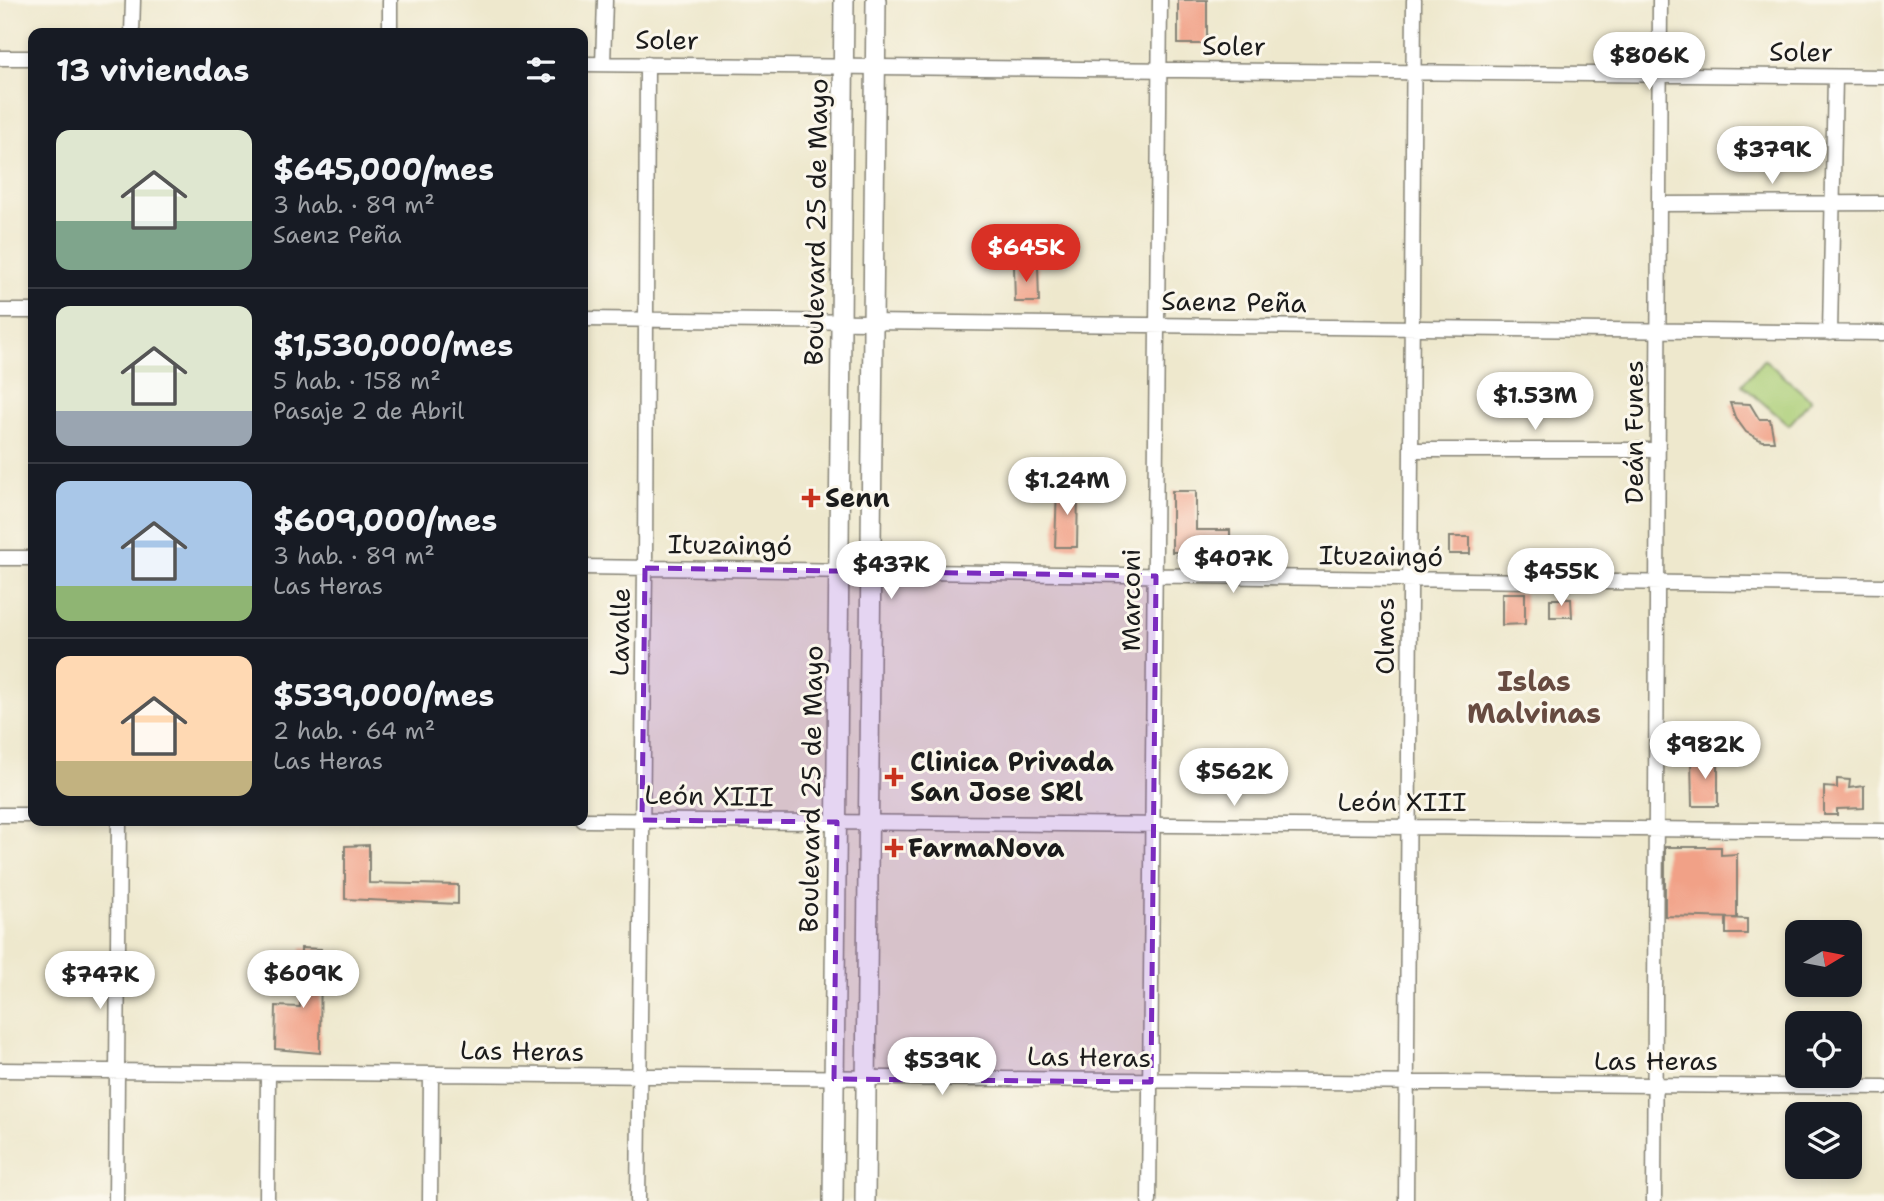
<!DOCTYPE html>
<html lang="es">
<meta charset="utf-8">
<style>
:root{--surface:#171b24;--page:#20242c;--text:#f1f3f6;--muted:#9ea1a6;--line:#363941;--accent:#d93025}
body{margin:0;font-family:"Shantell Sans",sans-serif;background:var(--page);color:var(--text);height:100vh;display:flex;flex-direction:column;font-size:26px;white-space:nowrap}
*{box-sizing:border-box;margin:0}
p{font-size:23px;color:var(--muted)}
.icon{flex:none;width:38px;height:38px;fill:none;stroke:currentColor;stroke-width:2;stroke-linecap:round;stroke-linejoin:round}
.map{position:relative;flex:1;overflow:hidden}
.panel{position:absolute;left:28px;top:28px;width:560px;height:798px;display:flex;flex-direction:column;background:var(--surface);border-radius:14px;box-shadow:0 4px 10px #0003}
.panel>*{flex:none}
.needle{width:46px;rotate:80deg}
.tools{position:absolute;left:1785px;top:920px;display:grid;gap:14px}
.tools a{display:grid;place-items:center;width:77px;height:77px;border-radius:14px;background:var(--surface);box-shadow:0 4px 10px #0003;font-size:35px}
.price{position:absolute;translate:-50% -60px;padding:0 16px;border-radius:24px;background:#fff;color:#222;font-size:23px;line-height:46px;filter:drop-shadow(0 2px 4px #0008)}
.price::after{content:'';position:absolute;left:50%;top:42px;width:21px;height:16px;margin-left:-10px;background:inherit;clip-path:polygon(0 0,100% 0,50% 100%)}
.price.selected{background:var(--accent);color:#fff}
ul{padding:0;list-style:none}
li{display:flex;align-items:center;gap:21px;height:175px;padding:0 28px}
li+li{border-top:2px solid var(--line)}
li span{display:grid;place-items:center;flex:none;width:196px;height:140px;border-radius:14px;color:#555}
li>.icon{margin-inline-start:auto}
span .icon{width:84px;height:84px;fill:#fffc;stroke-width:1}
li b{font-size:30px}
h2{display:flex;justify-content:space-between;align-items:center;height:84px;padding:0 28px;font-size:30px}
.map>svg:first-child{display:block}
</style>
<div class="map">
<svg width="1884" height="1201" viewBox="0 0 1884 1201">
<rect width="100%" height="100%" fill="#fbf7ec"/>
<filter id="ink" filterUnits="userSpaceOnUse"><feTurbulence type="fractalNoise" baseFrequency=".0143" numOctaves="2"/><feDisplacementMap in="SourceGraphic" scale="14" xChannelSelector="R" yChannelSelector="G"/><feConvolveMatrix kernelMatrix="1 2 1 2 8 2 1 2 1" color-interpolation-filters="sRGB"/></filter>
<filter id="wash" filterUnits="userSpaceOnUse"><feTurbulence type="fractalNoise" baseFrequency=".00686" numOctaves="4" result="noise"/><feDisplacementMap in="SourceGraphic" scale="28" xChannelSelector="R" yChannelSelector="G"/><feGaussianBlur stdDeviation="1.57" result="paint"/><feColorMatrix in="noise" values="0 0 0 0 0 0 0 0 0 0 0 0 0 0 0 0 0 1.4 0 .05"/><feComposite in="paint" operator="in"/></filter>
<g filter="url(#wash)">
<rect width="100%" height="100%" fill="#eee8cd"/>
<!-- grass -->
<path fill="#aacd76" stroke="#637449" stroke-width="2" d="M1764,359L1811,400L1789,425L1742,385Z"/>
<g id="blocks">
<!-- building -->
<path fill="#f1a187" d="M1178,0H1207V44H1178Z
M1014,266H1038L1039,302H1015Z
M1730,403L1750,404L1759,419H1770L1774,441H1762L1746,432L1735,417Z
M1057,487L1078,488L1077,547H1055Z
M1172,491H1196V530H1230V549H1194V557H1177V552H1172Z
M1449,537H1470V554H1449Z
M1502,593H1525V624L1502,625Z
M1550,599H1571L1572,617H1550Z
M1691,757H1718V806H1692Z
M1837,779L1850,780L1849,788L1864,786V808L1837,809V815H1824V787L1837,788Z
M369,845V883L458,885V904L345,899V846Z
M1665,847H1721V855L1737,854V918L1665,916Z
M1726,918L1747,919V934H1726Z
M301,948L321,949L320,1053L275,1049L276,1006L300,1007Z"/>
</g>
</g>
<g filter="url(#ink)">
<use href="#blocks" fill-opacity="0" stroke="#858274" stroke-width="2"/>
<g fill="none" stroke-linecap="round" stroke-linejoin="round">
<!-- street casing -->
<g stroke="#858274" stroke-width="17">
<path id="street" d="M132,33L133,0
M390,33V0
M0,58H33
M583,64L1884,77
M603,64L605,0
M1659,204L1884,203
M0,311H33
M583,319L1884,333
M1830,333L1835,77
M1411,450H1658
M0,558H33
M583,567L1884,586
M0,815H33
M583,820L1884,831
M0,1070L1884,1087
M116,1201L119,821
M267,1201L268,1074
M430,1201L431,1075
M638,1201L645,568L647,64
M1149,1201L1160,0
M1406,1201L1414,0
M1654,1201L1660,0"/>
</g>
<!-- secondary casing -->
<g stroke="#858274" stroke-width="22">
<path id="secondary" d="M833,1201L844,0
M865,1201L876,0"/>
</g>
<!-- street -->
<use href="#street" stroke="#fff" stroke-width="14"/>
<!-- secondary -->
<use href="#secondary" stroke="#fff" stroke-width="19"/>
</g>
</g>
<!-- marked area -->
<path fill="#7b2cbf" fill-opacity="0.2" stroke="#7b2cbf" stroke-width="5" stroke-dasharray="14 9" stroke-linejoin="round" d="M645,568L1156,576L1151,1082L834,1079L837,822L642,820Z"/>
<!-- markers -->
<g fill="#c8321e" stroke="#fbf7ec" stroke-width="2.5">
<path d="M807.5 487.5h7v7h7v7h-7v7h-7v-7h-7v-7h7z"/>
<path d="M890.5 766.5h7v7h7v7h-7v7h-7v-7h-7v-7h7z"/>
<path d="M890.5 837.5h7v7h7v7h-7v7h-7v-7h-7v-7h7z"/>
</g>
<g text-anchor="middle" stroke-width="6" stroke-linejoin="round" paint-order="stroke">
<!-- street labels -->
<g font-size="26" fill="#1c1c1c" stroke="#fbf7ec">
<text transform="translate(667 40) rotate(1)" y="9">Soler</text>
<text transform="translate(1234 46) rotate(1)" y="9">Soler</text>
<text transform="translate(1801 52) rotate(1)" y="9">Soler</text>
<text transform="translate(816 222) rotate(-89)" y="9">Boulevard 25 de Mayo</text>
<text transform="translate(1234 302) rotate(1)" y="9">Saenz Peña</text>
<text transform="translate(1634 432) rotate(-90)" y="9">Deán Funes</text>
<text transform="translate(730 545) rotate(1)" y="9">Ituzaingó</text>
<text transform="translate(1381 556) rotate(1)" y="9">Ituzaingó</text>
<text transform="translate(1131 600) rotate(-90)" y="9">Marconi</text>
<text transform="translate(620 632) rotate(-89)" y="9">Lavalle</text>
<text transform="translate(1385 636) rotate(-90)" y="9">Olmos</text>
<text transform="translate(811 789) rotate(-89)" y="9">Boulevard 25 de Mayo</text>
<text transform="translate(709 796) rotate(1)" y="9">León XIII</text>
<text x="1402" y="811">León XIII</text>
<text transform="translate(522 1051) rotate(1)" y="9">Las Heras</text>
<text transform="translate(1089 1057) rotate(1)" y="9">Las Heras</text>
<text x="1656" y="1070">Las Heras</text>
</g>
<!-- poi labels -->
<g font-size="26" font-weight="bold" fill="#1c1c1c" stroke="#fbf7ec" text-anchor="start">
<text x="825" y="507">Senn</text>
<text x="910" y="771">Clinica Privada<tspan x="910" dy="30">San Jose SRl</tspan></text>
<text x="908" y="857">FarmaNova</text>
</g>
<!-- neighbourhood labels -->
<g font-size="28" font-weight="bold" fill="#674b41" stroke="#fbf7ec">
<text x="1534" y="691">Islas<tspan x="1534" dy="32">Malvinas</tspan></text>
</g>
</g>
</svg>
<div class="tools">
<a><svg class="needle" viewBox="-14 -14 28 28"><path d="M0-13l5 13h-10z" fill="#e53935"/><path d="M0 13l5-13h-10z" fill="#9ea1a6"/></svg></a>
<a><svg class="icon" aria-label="locate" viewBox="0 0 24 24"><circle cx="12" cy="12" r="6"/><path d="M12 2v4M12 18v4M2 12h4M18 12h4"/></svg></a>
<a><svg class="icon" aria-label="layers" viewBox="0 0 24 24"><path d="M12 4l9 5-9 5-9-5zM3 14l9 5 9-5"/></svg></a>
</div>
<b class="price" style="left:1649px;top:92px">$806K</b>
<b class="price" style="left:1772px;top:186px">$379K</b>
<b class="price selected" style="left:1026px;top:284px">$645K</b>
<b class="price" style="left:1535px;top:432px">$1.53M</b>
<b class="price" style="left:1067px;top:517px">$1.24M</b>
<b class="price" style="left:1233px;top:595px">$407K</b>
<b class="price" style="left:891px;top:601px">$437K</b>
<b class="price" style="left:1561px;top:608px">$455K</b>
<b class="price" style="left:1705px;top:781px">$982K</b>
<b class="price" style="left:1234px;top:808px">$562K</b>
<b class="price" style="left:303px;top:1010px">$609K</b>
<b class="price" style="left:100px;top:1011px">$747K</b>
<b class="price" style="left:942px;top:1097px">$539K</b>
<section class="panel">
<h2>13 viviendas<svg class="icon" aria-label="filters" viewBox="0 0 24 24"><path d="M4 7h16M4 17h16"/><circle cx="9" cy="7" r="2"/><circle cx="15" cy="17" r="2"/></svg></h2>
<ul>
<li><span style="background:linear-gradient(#dfe7d0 65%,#7fa58c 0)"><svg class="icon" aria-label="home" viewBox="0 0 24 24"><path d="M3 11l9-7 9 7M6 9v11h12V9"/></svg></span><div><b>$645,000/mes</b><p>3 hab. · 89 m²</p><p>Saenz Peña</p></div></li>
<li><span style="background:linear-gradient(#dfe7d0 75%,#9aa5b1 0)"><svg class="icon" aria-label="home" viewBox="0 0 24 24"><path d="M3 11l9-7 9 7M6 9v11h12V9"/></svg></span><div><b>$1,530,000/mes</b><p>5 hab. · 158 m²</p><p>Pasaje 2 de Abril</p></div></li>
<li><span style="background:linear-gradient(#a9c7e8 75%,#8fb573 0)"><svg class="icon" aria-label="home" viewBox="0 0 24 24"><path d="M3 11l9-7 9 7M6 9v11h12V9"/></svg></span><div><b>$609,000/mes</b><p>3 hab. · 89 m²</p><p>Las Heras</p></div></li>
<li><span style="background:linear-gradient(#ffd9b3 75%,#c2b280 0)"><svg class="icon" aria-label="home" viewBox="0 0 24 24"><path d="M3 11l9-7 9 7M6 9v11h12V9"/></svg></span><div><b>$539,000/mes</b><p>2 hab. · 64 m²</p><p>Las Heras</p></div></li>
</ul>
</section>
</div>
